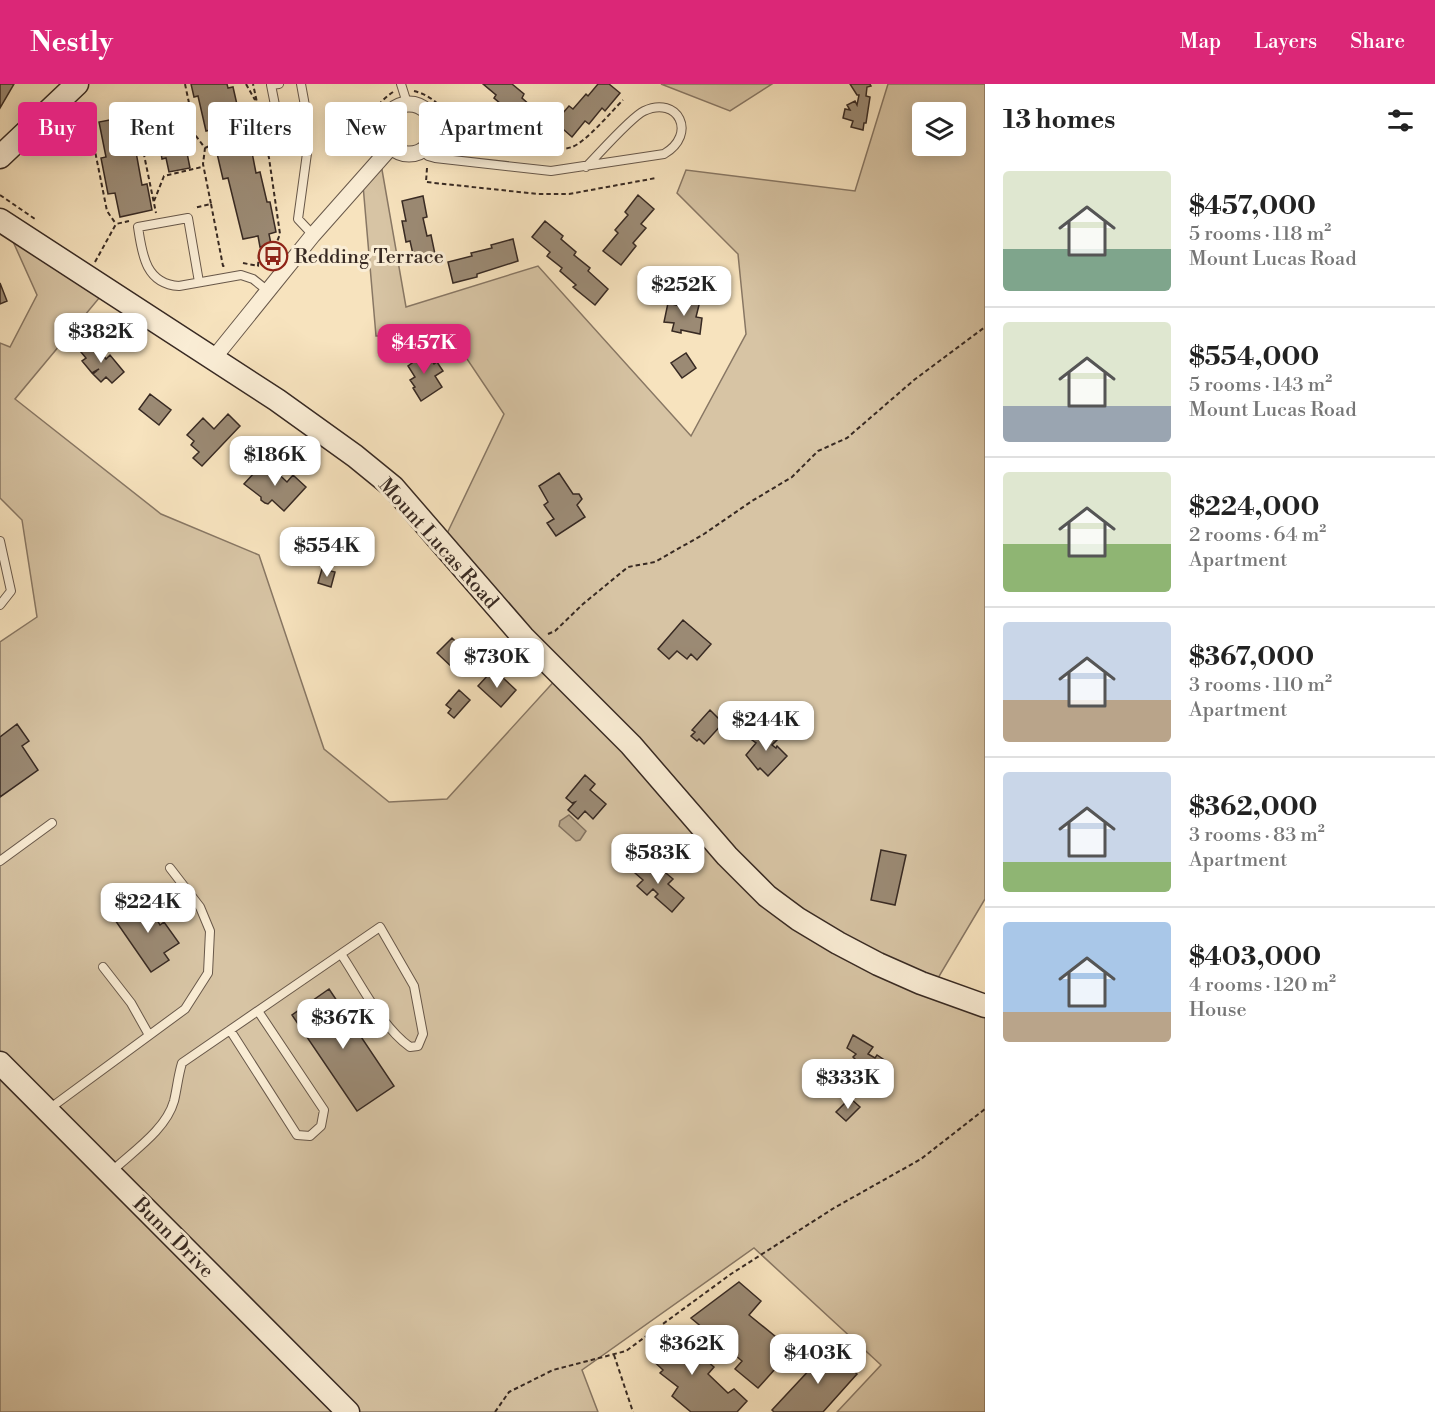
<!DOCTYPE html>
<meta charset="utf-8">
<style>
:root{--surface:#fff;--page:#f2f2f2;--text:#222;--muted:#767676;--line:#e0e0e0;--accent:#db2777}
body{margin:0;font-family:"Libre Bodoni",serif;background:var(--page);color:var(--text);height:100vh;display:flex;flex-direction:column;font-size:22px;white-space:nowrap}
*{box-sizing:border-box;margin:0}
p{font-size:20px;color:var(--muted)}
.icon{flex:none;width:33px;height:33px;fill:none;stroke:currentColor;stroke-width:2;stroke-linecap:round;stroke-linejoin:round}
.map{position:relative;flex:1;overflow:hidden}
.drawer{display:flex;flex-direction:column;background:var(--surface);width:450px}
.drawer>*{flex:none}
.guide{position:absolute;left:18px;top:18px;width:570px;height:54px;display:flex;gap:12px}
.controls{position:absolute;left:912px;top:18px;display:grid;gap:12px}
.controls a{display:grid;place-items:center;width:54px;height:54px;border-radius:6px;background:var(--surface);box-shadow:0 3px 15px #0003;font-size:30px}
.price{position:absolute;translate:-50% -51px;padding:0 14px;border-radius:12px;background:#fff;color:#222;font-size:20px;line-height:39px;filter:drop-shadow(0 2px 3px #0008)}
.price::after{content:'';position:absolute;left:50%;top:36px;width:18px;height:14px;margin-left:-9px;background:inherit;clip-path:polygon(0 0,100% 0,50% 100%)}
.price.current{background:var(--accent);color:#fff}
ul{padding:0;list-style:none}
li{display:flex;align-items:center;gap:18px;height:150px;padding:0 18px}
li+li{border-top:2px solid var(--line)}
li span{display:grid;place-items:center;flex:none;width:168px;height:120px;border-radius:6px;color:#555}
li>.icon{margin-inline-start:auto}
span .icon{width:72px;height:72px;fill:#fffc;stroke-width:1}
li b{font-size:26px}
h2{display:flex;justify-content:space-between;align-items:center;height:72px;padding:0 18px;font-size:26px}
.chip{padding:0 21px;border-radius:6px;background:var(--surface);box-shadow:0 3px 15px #0003;font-size:21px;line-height:54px}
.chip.current{background:var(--accent);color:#fff}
header{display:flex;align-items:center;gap:36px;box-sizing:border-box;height:84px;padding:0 30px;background:var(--accent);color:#fff}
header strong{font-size:28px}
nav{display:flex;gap:33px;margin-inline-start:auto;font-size:21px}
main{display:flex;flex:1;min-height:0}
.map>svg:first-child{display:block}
</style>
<header>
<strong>Nestly</strong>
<nav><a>Map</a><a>Layers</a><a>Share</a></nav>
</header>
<main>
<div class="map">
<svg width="985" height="1328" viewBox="0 0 985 1328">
<rect width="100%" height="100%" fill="#f7e3be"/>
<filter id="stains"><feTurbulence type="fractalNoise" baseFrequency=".00333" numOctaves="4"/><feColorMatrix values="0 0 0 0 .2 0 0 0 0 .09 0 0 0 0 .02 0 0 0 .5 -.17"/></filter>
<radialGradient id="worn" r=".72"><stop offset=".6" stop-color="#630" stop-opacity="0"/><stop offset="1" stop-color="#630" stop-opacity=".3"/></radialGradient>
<!-- green -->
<path fill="#d7c4a4" stroke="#887764" stroke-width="1.5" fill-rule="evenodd" d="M661,0H772L730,27Z
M888,0H985V815L935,899L985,911V1328H837L881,1281L754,1164L582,1286L598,1328H0V558L37,533L22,436L0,414V259L10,263L37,211L11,153L100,213L15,315L161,430L259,471L324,665L389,718L447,715L559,592L442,460L504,330L451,251L376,252L363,101L381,80L406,223L538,182L691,352L746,250L738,170L677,109L686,86L855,107ZM922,28H956V62H922Z"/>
<!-- water -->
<path fill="#b6a489" stroke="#847360" stroke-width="1.5" d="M569,731L586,747L580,756L576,757L559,742L560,737Z"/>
<!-- building -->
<path fill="#9b8a74" stroke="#382a23" stroke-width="1.5" d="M0,0H14L0,24Z
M191,0H227L228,4L233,3L241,38L206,47L198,12L194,13Z
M483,0H512L524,10L522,14L539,29L525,46L507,30L509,27L494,14L496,11Z
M598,0H609L620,9L605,27L602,24L589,40L585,37L572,53L555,38L569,22L573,25L586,10L588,12Z
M850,0H870L871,2L867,3L866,12L870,13L866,39H864L863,46L851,43L853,37L843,34L845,25L850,26L847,21L855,17L857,21L859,11H857Z
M125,22L127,33L134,31L141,67L136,68L142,101L147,100L152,126L120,133L115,109L108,110L101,74L106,73L99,38L115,35L113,24Z
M186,51L190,69H187L190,84L169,88L166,74L162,75L159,57Z
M250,58L256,89L260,88L267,118H270L276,148L269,150L271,160L260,163L258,152L243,155L228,94L223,95L216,65Z
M638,111L654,125L641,140L646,144L633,159L636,162L621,181L603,167L618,149L615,146L628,131L625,128Z
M423,112L427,133L423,134L427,152L431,151L436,175L415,179L410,157L406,158L402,137H406L402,117Z
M545,137L563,152L561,155L576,168L574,171L590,184L588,187L608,205L595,221L573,203L576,201L560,187L562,184L547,172L550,168L532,153Z
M513,155L518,177L477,190V193L453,199L448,178L472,172L471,169L492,164L491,161Z
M0,199L7,217L0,220Z
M686,215L700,217L696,233L702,234L700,250L681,246V249L672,247L674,239L664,238L668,219L684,223Z
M93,257L106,275L110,271L124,288L112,299L106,293L101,298L93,290L99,285L92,289L82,277L86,274L81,268Z
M420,265L424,271L427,269L434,280L437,278L443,287L435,292L442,303L421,317L413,304L415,303L410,296L415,293L408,282L412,279L408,273Z
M686,269L696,284L682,294L671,279Z
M150,310L171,326L159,341L139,325Z
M228,330L240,342L202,382L193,374L199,368L191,361L194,357L187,351L203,334L214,345Z
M265,377L287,398L293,391L306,403L284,427L272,416L268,420L265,419L261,416V413L244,400Z
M559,389L573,410H579L582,415L577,421L585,433L556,452L547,439L554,435L544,421L548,418L539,402Z
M322,485L335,488L331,503L318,499Z
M683,536L711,560L697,576L691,570L687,575L677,567L669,575L658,565Z
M452,554L470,571L474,566L480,571L470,582L465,577L456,587L437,569Z
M489,590L497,597L501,592L516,606L501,623L478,602Z
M459,606L470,616L454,634L448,629L451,625L446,621Z
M710,626L723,639L704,660L699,655L697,657L691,652L695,648L692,646Z
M17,640L29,657L22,662L38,686L0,713V653Z
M765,643L778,655L772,661L776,664L777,662L787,672L768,692L760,684L758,686L746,671L756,659L752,656Z
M585,691L595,700L590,706L606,720L593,735L585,727L578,735L568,726L575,718L572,719L566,714Z
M881,766L906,771L895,821L871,816Z
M648,774L673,795L668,800L684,814L672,828L655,813L658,810L653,805L647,811L637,802L643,796L635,789Z
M148,814L159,830L155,833L160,841L164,838L179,859L164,869L169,876L151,888L115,836Z
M329,905L394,1002L357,1027L292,931Z
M853,951L873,963L868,970L875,974L877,971L889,979L874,1007L862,1003L867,982L863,979L861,981L853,973L856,970L847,964Z
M850,1014L860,1023L846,1037L836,1028Z
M739,1198L761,1217L749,1231L792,1266L758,1304L735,1285L742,1277L691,1234Z
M682,1244L697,1258L692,1264L714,1283L708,1290L728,1309L734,1305L747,1317L737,1328H691L672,1312L678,1303L660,1289L663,1286L648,1272L647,1265L673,1248L676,1250Z
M825,1260L857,1290L823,1328H774L772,1326L813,1282L809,1278Z"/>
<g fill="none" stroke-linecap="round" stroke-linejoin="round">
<!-- lane casing -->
<g stroke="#68584a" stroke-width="10">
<path id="lane" d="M279,0L271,1L284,66L308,62
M301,0L308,38V62L298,135L313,151
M401,0L407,19
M422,66L428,72L435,74L551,87L664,70C698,50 678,11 644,27C631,33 598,71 586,83
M199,198L188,134L138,143C142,169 145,200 179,202L241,191L253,195L268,207
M0,457L11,507L0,521
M0,777L52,739
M103,883L131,919L149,951
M230,946L297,1051L310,1052L321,1042L324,1026L258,927
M49,1025L185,925L208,889L210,847L200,823L170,784
M111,1088C132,1068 166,1046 174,1017C177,1005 178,992 182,979C248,934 314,888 380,843L414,902L423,950L418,962L410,963C381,942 361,900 341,870"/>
</g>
<!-- street casing -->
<g stroke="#68584a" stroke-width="17">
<path id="street" d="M384 45a25 25 0 1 1 50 0a25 25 0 1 1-50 0Z
M213,275L313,151L391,63"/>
</g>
<!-- secondary casing -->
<g stroke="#382a23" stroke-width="25">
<path id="secondary" d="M0,73L77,0
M0,136L277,316L355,372L393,403L523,553L631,661L727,772L767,812L798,835L838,859L878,880L921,899L985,922
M0,979L348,1328"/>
</g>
<!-- path -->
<path stroke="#382a23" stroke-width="2" stroke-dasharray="4.5 3" stroke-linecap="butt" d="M185,0L196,52L205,64L203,80L211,120L194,124
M246,0L255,16
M414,7C431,11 452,27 449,47C448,53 445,60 443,66
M136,32L156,129
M447,54C475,57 549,71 572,63C586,58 612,27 623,16
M94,62L107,127L116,140
M205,64L237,49L248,40L257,21
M370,64C371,57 370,51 370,44C370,28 381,16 393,8
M427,84L426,98L538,110H569L656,94
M0,111L35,135
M154,117L164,92L202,83
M211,120L223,182H225
M95,178L116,140L129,137
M243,179L258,182L259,169L275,163L280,150L269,74L253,0
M548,550L555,547L583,520L628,483L655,478L704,450L752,417L792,393L818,367L847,354L914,296L985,243
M614,1271L633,1328
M495,1328L509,1308L553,1286L626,1267L731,1190L834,1124L921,1075L985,1025"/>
<!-- lane -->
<use href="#lane" stroke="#faedd5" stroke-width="8"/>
<!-- street -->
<use href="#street" stroke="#faedd5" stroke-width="15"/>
<!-- secondary -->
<use href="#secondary" stroke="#faedd5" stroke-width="22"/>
</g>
<!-- icons -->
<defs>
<g id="bus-ring" transform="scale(1.5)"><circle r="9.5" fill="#faedd5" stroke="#8f2418" stroke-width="1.5"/><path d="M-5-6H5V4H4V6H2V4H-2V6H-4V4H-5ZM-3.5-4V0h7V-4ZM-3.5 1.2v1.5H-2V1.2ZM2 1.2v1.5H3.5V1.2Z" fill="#8f2418"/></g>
</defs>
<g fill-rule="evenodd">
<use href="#bus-ring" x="273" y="172"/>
</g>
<g text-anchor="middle" stroke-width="6" stroke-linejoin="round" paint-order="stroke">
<!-- poi labels -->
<g font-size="20" fill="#382a23" stroke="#faedd5" text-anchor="start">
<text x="294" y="179">Redding Terrace</text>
</g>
<!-- street labels -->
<g font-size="20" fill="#382a23" stroke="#faedd5">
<text transform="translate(439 459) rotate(48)" y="7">Mount Lucas Road</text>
<text transform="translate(174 1153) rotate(45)" y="7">Bunn Drive</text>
</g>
</g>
<rect width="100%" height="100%" filter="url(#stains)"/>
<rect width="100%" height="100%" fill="url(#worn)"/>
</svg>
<div class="controls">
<a><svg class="icon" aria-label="layers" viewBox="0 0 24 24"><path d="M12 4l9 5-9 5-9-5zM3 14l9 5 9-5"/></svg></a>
</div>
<b class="price" style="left:684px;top:233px">$252K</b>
<b class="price" style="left:101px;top:280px">$382K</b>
<b class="price current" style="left:424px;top:291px">$457K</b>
<b class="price" style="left:275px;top:403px">$186K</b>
<b class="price" style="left:327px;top:494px">$554K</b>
<b class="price" style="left:497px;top:605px">$730K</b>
<b class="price" style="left:766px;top:668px">$244K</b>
<b class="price" style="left:658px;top:801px">$583K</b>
<b class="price" style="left:148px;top:850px">$224K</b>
<b class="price" style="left:343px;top:966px">$367K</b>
<b class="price" style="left:848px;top:1026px">$333K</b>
<b class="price" style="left:692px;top:1292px">$362K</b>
<b class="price" style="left:818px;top:1301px">$403K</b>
<div class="guide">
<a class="chip current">Buy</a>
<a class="chip">Rent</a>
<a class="chip">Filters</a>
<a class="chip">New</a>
<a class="chip">Apartment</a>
</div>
</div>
<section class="drawer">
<h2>13 homes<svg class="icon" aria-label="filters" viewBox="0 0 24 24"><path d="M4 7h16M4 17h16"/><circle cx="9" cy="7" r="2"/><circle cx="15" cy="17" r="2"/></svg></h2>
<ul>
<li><span style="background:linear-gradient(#dfe7d0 65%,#7fa58c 0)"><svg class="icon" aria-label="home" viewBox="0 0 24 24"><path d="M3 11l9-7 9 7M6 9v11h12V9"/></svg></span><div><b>$457,000</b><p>5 rooms · 118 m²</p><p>Mount Lucas Road</p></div></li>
<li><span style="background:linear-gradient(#dfe7d0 70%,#9aa5b1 0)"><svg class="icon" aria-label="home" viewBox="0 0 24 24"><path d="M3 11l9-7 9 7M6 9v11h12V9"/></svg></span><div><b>$554,000</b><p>5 rooms · 143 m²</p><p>Mount Lucas Road</p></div></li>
<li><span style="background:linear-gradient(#dfe7d0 60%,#8fb573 0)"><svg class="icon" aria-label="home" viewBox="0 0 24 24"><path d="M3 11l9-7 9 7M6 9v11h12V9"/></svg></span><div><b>$224,000</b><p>2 rooms · 64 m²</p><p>Apartment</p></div></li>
<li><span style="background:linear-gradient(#c9d6e8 65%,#b9a48a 0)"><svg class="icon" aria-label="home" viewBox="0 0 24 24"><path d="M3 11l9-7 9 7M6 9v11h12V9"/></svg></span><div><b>$367,000</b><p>3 rooms · 110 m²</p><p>Apartment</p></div></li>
<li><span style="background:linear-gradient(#c9d6e8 75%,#8fb573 0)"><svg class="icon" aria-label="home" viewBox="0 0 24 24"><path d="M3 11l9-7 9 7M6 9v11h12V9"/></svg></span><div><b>$362,000</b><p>3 rooms · 83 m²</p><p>Apartment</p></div></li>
<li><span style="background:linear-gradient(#a9c7e8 75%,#b9a48a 0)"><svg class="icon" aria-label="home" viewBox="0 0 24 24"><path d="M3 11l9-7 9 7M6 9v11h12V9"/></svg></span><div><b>$403,000</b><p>4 rooms · 120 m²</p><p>House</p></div></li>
</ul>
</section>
</main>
